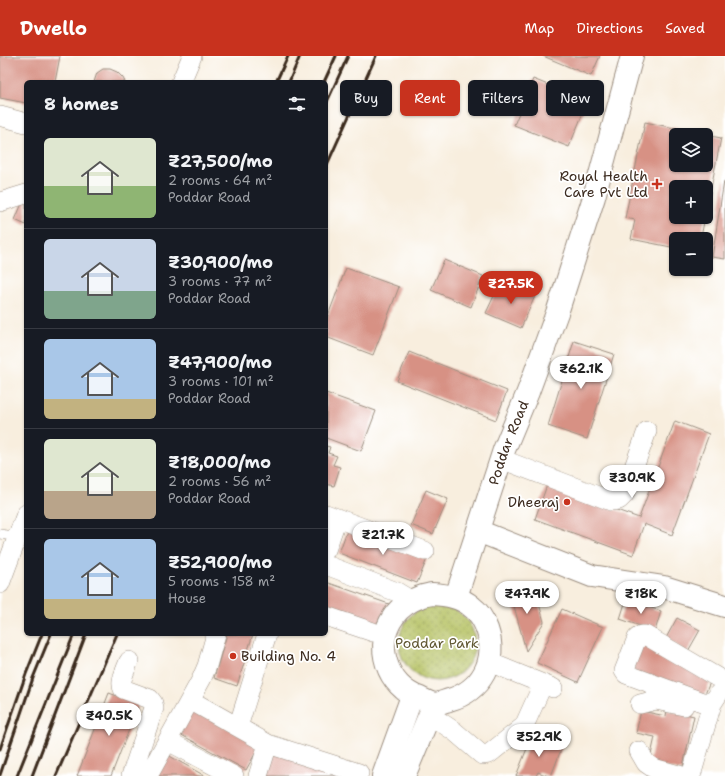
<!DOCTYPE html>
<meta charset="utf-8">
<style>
:root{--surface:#171b24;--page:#20242c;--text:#f1f3f6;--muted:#9ea1a6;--line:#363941;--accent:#c8321e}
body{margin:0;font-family:"Shantell Sans",sans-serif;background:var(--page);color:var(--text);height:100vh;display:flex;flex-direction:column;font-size:15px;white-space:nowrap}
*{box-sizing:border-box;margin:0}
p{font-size:13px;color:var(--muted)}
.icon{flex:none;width:22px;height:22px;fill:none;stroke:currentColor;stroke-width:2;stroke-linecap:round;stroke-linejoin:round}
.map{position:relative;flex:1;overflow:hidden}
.details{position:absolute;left:24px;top:24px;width:304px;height:556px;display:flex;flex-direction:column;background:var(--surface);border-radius:6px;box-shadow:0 1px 3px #0004}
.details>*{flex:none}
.top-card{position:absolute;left:340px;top:24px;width:325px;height:36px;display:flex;gap:8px}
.controls{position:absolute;left:669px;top:72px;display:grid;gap:8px}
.controls a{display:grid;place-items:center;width:44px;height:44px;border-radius:6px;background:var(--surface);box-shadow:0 1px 3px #0004;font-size:20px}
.price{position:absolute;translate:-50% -34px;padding:0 9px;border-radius:14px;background:#fff;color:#222;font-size:13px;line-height:26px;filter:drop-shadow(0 1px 2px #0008)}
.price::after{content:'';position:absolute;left:50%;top:24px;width:12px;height:9px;margin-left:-6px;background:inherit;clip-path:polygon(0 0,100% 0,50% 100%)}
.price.selected{background:var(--accent);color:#fff}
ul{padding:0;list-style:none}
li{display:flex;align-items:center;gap:12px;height:100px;padding:0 20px}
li+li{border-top:1px solid var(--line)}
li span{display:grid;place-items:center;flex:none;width:112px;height:80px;border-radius:6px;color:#555}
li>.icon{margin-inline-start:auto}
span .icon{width:48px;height:48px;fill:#fffc;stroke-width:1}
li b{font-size:17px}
h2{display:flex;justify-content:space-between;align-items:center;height:48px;padding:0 20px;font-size:17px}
.tag{padding:0 14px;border-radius:6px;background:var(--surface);box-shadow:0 1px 3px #0004;font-size:14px;line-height:36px}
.tag.selected{background:var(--accent);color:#fff}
header{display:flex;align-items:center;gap:24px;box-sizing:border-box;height:56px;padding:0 20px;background:var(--accent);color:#fff}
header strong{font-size:19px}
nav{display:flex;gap:22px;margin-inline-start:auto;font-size:14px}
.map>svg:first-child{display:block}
</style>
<header>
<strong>Dwello</strong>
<nav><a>Map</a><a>Directions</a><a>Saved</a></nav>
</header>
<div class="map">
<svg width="725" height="720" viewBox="0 0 725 720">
<defs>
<pattern id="park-dots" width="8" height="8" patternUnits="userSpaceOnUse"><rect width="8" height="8" fill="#b5c162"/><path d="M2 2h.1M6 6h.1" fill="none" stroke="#949d50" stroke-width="1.8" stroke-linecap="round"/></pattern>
</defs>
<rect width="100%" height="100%" fill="#fff"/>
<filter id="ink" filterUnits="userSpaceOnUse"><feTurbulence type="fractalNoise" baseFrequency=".025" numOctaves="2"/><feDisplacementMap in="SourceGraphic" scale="8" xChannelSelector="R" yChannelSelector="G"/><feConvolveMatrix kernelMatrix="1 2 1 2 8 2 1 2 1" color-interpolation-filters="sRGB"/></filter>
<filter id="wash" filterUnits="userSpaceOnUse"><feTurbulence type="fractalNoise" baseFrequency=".012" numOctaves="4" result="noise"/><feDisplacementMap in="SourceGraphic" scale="16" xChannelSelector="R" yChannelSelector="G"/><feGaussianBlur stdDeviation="0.9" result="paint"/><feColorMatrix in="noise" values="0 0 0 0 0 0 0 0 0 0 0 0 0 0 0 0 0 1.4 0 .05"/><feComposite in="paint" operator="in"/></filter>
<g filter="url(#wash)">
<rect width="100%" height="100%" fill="#f8eede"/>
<!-- park -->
<path fill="url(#park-dots)" stroke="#787640" d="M399 587a38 38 0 1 1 76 0a38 38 0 1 1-76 0Z"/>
<g id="blocks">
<!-- building -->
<path fill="#d79184" d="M0,0H60L55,26H26V47L0,42Z
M543,0H600L591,20Z
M103,13H110L117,16L123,22L125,26H94L97,17Z
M533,23L588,45L569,91L514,69Z
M645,66L704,78L676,79V109H706V79L721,82L707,152L706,131H676V161H705L701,181L685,177L684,183H676V192L631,183L635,164L625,162Z
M724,125H725V203L712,201Z
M26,138V169L15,164Z
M444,204L483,220L471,251L431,234Z
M346,212L399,231L373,299L326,281V265Z
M501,225L535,240L521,272L486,257Z
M574,285L614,298L587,383L548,370Z
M409,296L507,335L496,364L397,325Z
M326,337L376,355L361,395L326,382Z
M675,365L709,378L672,479L644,468L633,499L535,463L547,429L639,462Z
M326,390L330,391L328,397L337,400L333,409L340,411L334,430L326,428Z
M426,434L448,443L433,478L411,469Z
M348,472L427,503L417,527L339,497Z
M326,526L389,548L381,571L326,552Z
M509,531L537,540L544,566L526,595Z
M626,544L661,555L655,575L620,563Z
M562,553L603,571L578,626L537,607Z
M677,562L700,574L687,597L666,582Z
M227,578H253L237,630L214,622Z
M642,584L711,624L702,645L630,616Z
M109,637L139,648L111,720H77Z
M189,651L260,689L246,714L176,676Z
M667,654L694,660L682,715L649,708L655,681L636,677L641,655L666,660Z
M532,680L562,691L551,720H548L538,716L536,720H516Z
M273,695L342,720H266Z
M166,698L205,720H154Z"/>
</g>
</g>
<g filter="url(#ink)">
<use href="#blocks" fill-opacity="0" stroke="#9a8c7e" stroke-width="1"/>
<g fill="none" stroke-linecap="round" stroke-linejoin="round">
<!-- lane casing -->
<g stroke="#9a8c7e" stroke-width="10">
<path id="lane" d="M0,478L18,481"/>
</g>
<!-- street casing -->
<g stroke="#9a8c7e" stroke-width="20">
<path id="street" d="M181,26L192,0
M0,60L26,67
M0,146L26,138
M501,403L611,445L619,444L624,439L647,375
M326,458L425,495
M326,494L337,462
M326,509L397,536L412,545
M0,528L26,458
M326,560L373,576
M129,605C126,613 119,626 123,633L150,643L153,647L154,652L131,720
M489,606L553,632
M190,644L268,688L359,717
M640,648L656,644L684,650
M712,648L705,646H702L626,618L624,615L637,582L641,579H645L725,626
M430,659L454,675L482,699L489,698L524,670L543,628
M238,671L267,578
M168,685L234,720
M639,695L646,707L653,712L682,720
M148,720L201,624L207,610L216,578
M258,720L268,688
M691,720L709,658L712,648L719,637"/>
</g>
<!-- secondary casing -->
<g stroke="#9a8c7e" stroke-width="24">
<g id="secondary">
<path d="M478,475L592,520L664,531L725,550"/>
<path d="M432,538C447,539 461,541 472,551C479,556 484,565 487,573C498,605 481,635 449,644C445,645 439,648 434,648C430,647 424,644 420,642C387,631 373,589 394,560C400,551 411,544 420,541C424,539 428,539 432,538Z"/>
<path id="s1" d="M456,541L504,394L528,336L558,254L594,141L632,0"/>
<path d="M383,720L412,640"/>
<path d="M404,720L434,648"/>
</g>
</g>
<!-- lane -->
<use href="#lane" stroke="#fff" stroke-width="9"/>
<!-- street -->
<use href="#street" stroke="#fff" stroke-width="19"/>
<!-- secondary -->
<use href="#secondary" stroke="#fff" stroke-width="22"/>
<!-- rail -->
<path stroke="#3b2a1e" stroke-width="3" d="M276,26L288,0
M289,26L300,0
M324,26L336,0
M326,48L348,0
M326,111L376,0
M0,693L26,618L42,578
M0,719L33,622L51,578
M17,720L74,578
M32,720L86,578
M56,720L117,578"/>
</g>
</g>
<!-- markers -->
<g fill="#c8321e" stroke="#fff" stroke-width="1.5">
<path d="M655 122h4v4h4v4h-4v4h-4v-4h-4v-4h4z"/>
<circle cx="567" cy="446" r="4"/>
<circle cx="233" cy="600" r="4"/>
</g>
<g text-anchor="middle" stroke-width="3.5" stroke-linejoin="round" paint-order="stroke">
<!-- poi labels -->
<g font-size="14" fill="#3b2a1e" stroke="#fff" text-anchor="end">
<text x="648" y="125">Royal Health<tspan x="648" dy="16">Care Pvt Ltd</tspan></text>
<text x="559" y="451">Dheeraj</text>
<text x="241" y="605" text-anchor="start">Building No. 4</text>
</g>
<!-- street labels -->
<g font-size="14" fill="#3b2a1e" stroke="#fff">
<text dy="5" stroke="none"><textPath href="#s1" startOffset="163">Poddar Road</textPath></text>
</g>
<!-- park labels -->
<g font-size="14" fill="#605732" stroke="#fff">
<text x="437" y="592">Poddar Park</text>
</g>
</g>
</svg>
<div class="controls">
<a><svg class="icon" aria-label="layers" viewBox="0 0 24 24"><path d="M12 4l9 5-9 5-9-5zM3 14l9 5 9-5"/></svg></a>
<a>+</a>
<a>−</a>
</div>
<b class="price selected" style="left:511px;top:249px">₹27.5K</b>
<b class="price" style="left:581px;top:334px">₹62.1K</b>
<b class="price" style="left:632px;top:443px">₹30.9K</b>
<b class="price" style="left:383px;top:500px">₹21.7K</b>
<b class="price" style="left:527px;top:559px">₹47.9K</b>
<b class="price" style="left:641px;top:559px">₹18K</b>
<b class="price" style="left:109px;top:681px">₹40.5K</b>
<b class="price" style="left:539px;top:702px">₹52.9K</b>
<div class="top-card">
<a class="tag">Buy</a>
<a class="tag selected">Rent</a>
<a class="tag">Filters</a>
<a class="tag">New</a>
</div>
<section class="details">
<h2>8 homes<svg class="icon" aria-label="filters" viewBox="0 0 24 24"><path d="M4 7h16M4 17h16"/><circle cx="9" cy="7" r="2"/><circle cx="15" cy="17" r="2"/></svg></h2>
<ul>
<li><span style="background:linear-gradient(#dfe7d0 60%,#8fb573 0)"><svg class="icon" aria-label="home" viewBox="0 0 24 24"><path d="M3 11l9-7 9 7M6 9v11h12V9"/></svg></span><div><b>₹27,500/mo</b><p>2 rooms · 64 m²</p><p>Poddar Road</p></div></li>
<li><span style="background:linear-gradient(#c9d6e8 65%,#7fa58c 0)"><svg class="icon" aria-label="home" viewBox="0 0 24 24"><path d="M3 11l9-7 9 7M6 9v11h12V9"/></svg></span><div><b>₹30,900/mo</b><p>3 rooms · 77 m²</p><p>Poddar Road</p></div></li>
<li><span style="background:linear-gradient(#a9c7e8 75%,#c2b280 0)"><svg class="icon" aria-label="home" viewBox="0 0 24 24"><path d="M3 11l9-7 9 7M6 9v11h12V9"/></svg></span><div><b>₹47,900/mo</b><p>3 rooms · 101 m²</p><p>Poddar Road</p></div></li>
<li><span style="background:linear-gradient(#dfe7d0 65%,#b9a48a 0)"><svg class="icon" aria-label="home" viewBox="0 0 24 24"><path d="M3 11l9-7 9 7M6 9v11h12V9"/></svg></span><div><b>₹18,000/mo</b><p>2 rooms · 56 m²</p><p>Poddar Road</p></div></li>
<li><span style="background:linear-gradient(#a9c7e8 75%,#c2b280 0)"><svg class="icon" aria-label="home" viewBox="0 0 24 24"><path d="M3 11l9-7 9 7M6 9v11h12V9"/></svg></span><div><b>₹52,900/mo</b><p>5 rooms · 158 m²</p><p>House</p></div></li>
</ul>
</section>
</div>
